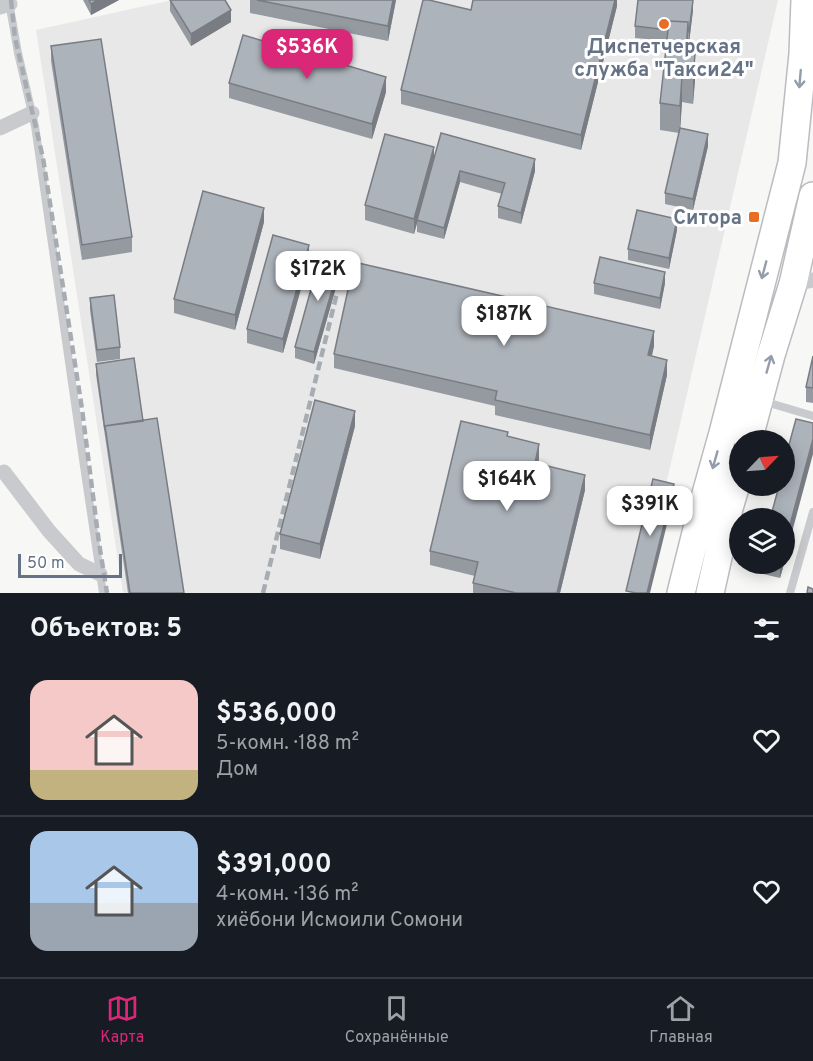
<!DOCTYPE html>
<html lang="ru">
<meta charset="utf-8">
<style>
:root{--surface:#171b24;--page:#242831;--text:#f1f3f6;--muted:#9ea1a6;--line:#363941;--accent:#db2777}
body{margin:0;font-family:Overpass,sans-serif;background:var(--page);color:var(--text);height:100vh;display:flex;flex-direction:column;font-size:22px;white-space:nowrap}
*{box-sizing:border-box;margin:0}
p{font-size:20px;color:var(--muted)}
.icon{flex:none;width:33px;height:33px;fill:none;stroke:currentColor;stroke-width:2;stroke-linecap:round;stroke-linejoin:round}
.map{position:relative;height:593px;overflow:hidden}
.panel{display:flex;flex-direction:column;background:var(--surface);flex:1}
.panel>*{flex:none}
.needle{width:39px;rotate:65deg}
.tools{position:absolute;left:729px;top:430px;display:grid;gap:12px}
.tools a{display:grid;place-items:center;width:66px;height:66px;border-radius:50%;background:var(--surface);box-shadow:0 3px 15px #0003;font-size:30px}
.scale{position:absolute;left:18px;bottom:15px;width:104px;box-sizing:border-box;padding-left:6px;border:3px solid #667387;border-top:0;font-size:16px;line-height:21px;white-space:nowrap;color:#667387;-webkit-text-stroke:4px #fff;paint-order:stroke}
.price{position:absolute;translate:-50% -51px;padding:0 14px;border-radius:12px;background:#fff;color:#222;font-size:20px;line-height:39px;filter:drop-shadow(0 2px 3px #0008)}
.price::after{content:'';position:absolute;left:50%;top:36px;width:18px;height:14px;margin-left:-9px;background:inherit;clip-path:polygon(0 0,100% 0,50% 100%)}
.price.current{background:var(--accent);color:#fff}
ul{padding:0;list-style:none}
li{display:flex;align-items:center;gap:18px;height:150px;padding:0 30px}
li+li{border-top:2px solid var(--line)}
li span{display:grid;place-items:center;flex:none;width:168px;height:120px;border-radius:18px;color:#555}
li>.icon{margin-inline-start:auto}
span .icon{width:72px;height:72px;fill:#fffc;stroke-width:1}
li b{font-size:26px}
h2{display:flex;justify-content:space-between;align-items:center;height:72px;padding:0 30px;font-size:26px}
.dock{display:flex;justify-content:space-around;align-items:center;height:84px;border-top:2px solid var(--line);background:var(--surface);font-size:16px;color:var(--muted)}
.dock a{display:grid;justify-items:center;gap:3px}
.dock .current{color:var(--accent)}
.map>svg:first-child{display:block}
</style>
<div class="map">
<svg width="813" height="593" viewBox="0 0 813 593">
<rect width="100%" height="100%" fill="#f7f8f5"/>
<!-- built -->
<path fill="#e8e8e8" d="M172,0H778L641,593H123L36,30Z"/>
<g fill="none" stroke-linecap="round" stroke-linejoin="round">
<!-- highway casing -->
<g stroke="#babcc0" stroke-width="30">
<path id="highway" d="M748,441L771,355L793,284L813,196
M681,593L704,501L723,433L792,163L803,54L805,0
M710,593L729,508L740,471"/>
</g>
<!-- lane -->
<path stroke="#c8cace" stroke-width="8" d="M9,2L18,53L35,126L85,473L103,593
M763,401L813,416
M790,593L813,512"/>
<!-- street -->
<path stroke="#c8cace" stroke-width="15" d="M0,7L10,4
M0,128L32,113
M793,284L813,280
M4,472L49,531L79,564L100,574"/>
<!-- highway -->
<use href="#highway" stroke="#fff" stroke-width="27"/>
<!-- rail -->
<path stroke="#a7acb3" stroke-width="4.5" stroke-dasharray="9 4.5" stroke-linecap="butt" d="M11,0L15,38L43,158L82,409L99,543L107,593
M263,593L337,293"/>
</g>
<!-- wall -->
<path fill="#959aa1" d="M83,0H119L91,15Z
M170,0L231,22L191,46L170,11Z
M250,0H396L388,41L250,13Z
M617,0V6L581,150L401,104V90L471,10Z
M693,10L689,43H688V53L695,80L693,104L682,102L680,128L708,146L693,210L665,204V193L679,133L660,130V103L667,41L635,38V26Z
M51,46L132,237V252L82,260L51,61Z
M229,83L386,92L372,139L229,98Z
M434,159L535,171L521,224L498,218V206L502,194L460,182L444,239L417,232V223L414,234L365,220V205Z
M264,222L235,330L174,313V299Z
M677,230L669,269L628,260V249Z
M309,260L283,353L247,343V329Z
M341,270L314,364L295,358V347Z
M594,283H665L660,309L594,294Z
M90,298L120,347V359L97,362L90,310Z
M654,346L652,356L667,375L650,450L495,415V406L334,368V354Z
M813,356V403L806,402V387Z
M96,364L143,421L184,593H128L96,375Z
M355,426L320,559L280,549V534Z
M508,437L539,459L538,464L585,490L560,593H473V583L475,576L430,565V551Z
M759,564H784L780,578L759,573Z"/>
<!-- shaded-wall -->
<path fill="#797d83" d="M98,0H119L91,15V4Z
M393,0H396L388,41V26Z
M615,0H617V6L581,150V135Z
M693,0V10L689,43V32Z
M231,10V22L191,46V34Z
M688,22V49L686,79V53Z
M695,54V80L693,104V77Z
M682,76V102L680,133V106Z
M386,77V92L372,139V124Z
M708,134V146L693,210V199Z
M434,147V162L414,234V219Z
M535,159V171L521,224V213Z
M460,171V182L444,239V228Z
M264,208V222L235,330V315Z
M677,219V230L669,269V258Z
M309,245V260L283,353V339Z
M341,259V270L314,364V352Z
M665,272V283L660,309V298Z
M654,331V346L648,370V355Z
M667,360V375L650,450V435Z
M355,411V426L320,559V544Z
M813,439V454L784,562V547Z
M539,444V459L535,478V463Z
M585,475V490L560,593H557Z
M674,484V496L650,593H647Z
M780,564H784L780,578Z"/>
<!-- building -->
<path fill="#adb3bb" stroke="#797d83" stroke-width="1.5" d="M89,0H98L91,4Z
M170,0H225L231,10L191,34Z
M257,0H393L388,26Z
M423,0H429L471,10L473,0H615L581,135L401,90Z
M638,0H693L689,32H688V22L669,21L668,30L635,26Z
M669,21L688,22L686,53L695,54L693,77L682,76L680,106L660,103Z
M243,35L386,77L372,124L229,83Z
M101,39L132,237L82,245L51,46Z
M680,128L708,134L693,199L665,193Z
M441,133L535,159L521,213L498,206L505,183L460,171L444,228L417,220Z
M385,134L434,147L414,219L365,205Z
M203,191L264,208L235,315L174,299Z
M637,210L677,219L669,258L628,249Z
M273,235L309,245L283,339L247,329Z
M321,253L341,259L314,352L295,347Z
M600,257L665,272L660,298L594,283Z
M354,262L654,331L648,355L667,360L650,435L495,400L497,391L334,354Z
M114,295L120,347L97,350L90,298Z
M813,356V388L806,387Z
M134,358L143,421L105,426V430L96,364Z
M315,400L355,411L320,544L280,534Z
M157,418L184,593H130L105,426Z
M796,419L813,423V439L784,547V519H770L779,486H784V463Z
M461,421L508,432L507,436L539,444L535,463L585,475L557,593H516L473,583L478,562L430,551Z
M653,479L674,484L647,593H636L626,591Z
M808,587L813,589V593H807Z"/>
<!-- one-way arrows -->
<defs><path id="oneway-shaft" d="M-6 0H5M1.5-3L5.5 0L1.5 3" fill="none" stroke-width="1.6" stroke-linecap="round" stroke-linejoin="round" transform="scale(1.5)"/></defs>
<g stroke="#949dab">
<use href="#oneway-shaft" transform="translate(800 79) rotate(95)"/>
<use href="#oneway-shaft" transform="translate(764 270) rotate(105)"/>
<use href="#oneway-shaft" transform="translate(769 364) rotate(-74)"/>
<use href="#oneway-shaft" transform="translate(715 460) rotate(106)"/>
</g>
<!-- markers -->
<g fill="#e96d23" stroke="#fff" stroke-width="2">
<circle cx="664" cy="24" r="6"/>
<rect x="748" y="211" width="12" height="12" rx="3"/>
</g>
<g text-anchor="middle" stroke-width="6" stroke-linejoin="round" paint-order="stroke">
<!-- poi labels -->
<g font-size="20" font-weight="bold" fill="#667387" stroke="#fff">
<text x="664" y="53">Диспетчерская<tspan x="664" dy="23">служба "Такси24"</tspan></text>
<text x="742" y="224" text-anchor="end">Ситора</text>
</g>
</g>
</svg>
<div class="tools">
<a><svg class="needle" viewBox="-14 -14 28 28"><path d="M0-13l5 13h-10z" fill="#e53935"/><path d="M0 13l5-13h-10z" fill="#9ea1a6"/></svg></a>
<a><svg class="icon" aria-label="layers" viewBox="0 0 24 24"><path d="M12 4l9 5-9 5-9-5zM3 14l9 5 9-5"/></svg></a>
</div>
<div class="scale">50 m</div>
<b class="price current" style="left:307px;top:80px">$536K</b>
<b class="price" style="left:318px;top:302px">$172K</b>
<b class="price" style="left:504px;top:347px">$187K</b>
<b class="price" style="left:507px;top:512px">$164K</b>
<b class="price" style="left:650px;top:537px">$391K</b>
</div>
<section class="panel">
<h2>Объектов: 5<svg class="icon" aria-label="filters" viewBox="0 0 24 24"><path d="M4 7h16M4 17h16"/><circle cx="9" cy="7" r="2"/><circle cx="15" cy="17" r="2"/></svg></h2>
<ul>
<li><span style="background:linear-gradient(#f6c9c9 75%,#c2b280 0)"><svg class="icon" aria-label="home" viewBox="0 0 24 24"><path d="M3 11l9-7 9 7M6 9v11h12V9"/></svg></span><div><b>$536,000</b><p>5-комн. · 188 m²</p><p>Дом</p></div><svg class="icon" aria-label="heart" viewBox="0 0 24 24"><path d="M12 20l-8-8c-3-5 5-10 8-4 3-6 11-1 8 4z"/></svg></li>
<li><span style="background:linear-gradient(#a9c7e8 60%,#9aa5b1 0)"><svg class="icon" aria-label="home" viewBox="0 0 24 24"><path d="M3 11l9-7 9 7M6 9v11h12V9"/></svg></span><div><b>$391,000</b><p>4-комн. · 136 m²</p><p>хиёбони Исмоили Сомони</p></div><svg class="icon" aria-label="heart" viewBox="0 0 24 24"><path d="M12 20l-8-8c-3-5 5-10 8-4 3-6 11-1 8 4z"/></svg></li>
</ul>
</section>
<nav class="dock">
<a class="current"><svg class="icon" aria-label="map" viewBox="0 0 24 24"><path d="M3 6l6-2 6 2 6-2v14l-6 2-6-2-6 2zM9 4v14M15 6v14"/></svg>Карта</a>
<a><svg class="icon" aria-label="saved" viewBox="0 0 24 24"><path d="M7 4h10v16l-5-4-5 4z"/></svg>Сохранённые</a>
<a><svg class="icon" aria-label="home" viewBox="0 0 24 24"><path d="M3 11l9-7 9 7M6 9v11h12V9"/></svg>Главная</a>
</nav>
